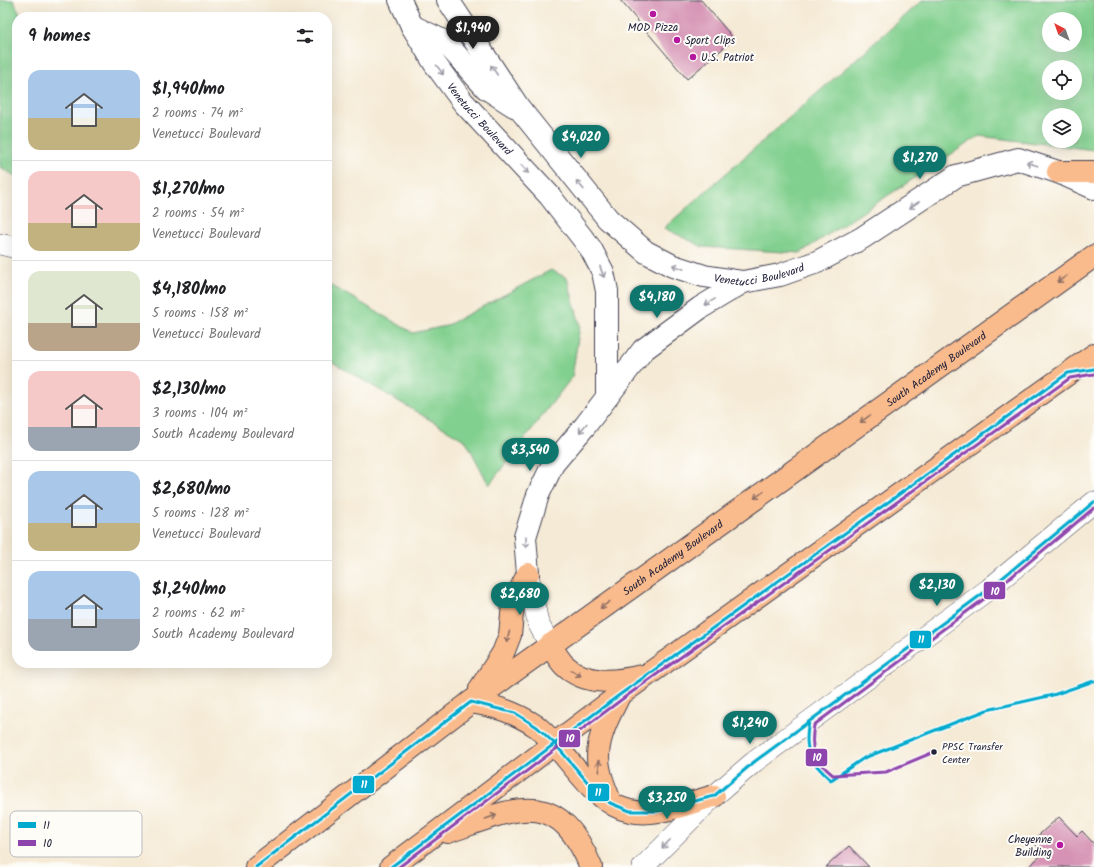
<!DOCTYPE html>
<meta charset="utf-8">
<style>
:root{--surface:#fff;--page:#f2f2f2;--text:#202124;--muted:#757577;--line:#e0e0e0;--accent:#0f766e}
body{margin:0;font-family:Kalam,sans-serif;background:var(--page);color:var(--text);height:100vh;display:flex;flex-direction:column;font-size:15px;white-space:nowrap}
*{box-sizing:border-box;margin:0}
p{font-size:13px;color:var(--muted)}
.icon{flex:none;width:22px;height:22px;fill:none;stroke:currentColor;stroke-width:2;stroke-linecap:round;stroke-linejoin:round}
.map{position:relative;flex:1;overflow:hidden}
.panel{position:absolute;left:12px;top:12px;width:320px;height:656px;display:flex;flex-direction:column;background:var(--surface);border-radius:16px;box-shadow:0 4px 16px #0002}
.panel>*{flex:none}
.needle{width:26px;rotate:319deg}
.buttons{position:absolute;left:1042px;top:12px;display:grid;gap:8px}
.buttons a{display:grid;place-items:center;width:40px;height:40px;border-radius:50%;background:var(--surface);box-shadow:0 4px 16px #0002;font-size:20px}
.price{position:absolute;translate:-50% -34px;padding:0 9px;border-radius:14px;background:var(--accent);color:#fff;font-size:13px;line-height:26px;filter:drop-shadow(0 1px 2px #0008)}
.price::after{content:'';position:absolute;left:50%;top:24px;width:12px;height:9px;margin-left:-6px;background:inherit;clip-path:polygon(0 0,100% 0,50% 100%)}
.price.selected{background:#222;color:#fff}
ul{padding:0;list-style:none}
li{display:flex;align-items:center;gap:12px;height:100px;padding:0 16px}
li+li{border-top:1px solid var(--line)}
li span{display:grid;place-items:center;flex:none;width:112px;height:80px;border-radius:12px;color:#555}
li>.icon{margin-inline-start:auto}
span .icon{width:48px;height:48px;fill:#fffc;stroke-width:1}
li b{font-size:17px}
h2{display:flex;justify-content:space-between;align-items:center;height:48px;padding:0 16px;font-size:17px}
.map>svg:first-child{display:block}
</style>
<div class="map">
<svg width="1094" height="867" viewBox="0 0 1094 867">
<rect width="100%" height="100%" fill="#fdfcf7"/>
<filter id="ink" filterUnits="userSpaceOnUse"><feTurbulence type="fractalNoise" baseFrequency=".025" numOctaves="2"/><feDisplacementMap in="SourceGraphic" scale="8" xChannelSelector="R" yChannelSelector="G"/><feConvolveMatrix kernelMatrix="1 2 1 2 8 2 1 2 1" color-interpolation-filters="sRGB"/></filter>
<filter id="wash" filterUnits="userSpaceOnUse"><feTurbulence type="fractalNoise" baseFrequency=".012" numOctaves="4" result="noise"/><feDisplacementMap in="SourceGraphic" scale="16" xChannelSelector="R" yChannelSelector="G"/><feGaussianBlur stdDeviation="0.9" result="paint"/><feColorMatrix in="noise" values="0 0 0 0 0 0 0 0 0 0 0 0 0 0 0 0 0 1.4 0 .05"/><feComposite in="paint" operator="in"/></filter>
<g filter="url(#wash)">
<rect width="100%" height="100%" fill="#f5ead5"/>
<!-- green -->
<path fill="#82d08f" stroke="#527965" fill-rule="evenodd" d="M0,0H13L22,17H17V177L0,167Z
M923,0H1094V150L979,136L800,253L703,247L664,228ZM1049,19H1075V45H1049ZM1049,67H1075V93H1049ZM1049,115H1075V141H1049Z
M551,270L567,278L580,325L572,377L489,485L466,441L327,359V283L413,333L446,326Z"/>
<g id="blocks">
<!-- building -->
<path fill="#d592b4" d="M620,0H701L734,39L687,79Z
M1059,817L1077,836L1082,831L1094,844V867H1028L1044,853L1032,841Z
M849,846L869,867H826Z"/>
</g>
</g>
<g filter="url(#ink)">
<use href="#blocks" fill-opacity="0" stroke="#424052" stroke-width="1"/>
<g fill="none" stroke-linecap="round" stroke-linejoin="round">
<!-- minor casing -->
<g stroke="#424052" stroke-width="22">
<path id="minor" d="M0,244L17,248
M528,574L538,623L550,645
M643,867L714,796L754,762L989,589L1094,502"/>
</g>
<!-- tertiary casing -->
<g stroke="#424052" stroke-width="24">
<g id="tertiary">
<path id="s1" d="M400,0L412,26L435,64L463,102L549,195L591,249L603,272L607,291V397"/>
<path id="s2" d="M448,0L519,108L608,219L646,252L673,266L704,276L743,282L780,275L817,262L862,238L956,176L1018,159L1058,172L1094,188"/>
<path d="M412,26L445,42L486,88L514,106"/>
<path d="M528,574L525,537L538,495L553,464L585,426L643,350L700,308L743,282"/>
</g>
</g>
<!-- trunk casing -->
<g stroke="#424052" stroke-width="24">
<g id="trunk">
<path d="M1058,172H1094"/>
<path d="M550,645C554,651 559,660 564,665C586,686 616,682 642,676"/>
<path d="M480,689L503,653L510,635L513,604L528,574"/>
<path d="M471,702C495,706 515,712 536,726C566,749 592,804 630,811C657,817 688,803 714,796"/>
<path d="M610,802C607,792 602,782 600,772C593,747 606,721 617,700"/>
<path d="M448,832C514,809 557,784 591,867"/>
<path id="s3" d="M256,867L471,702L1094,256"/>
<path d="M391,867L618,696L1094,355"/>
</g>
</g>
<!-- minor -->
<use href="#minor" stroke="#fff" stroke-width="21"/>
<!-- tertiary -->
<use href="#tertiary" stroke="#fff" stroke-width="22"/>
<!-- trunk -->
<use href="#trunk" stroke="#fabb8c" stroke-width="22"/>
<!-- bus-1 casing -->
<g stroke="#fdfcf7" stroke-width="6">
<path id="bus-1" d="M471,702L515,713L537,727L555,744L590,785L610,803L630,811H657L714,796L754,762L989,589L1094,502
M809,722C803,750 810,762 831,780L864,758L987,710L1053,695L1094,681
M256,867L471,702
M391,867L618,696L1068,373L1094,369"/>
</g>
<!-- bus-2 casing -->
<g stroke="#fdfcf7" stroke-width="6">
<path id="bus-2" d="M934,752L886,772L833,775C813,759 810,749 814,725L992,593L1094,508
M399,867L621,700L1070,378L1094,374"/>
</g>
<!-- bus-1 -->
<use href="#bus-1" stroke="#00a9ce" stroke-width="3"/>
<!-- bus-2 -->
<use href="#bus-2" stroke="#8e44ad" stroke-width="3"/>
</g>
<!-- one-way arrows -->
<defs><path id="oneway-shaft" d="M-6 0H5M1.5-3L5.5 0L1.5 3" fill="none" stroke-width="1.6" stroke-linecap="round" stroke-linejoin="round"/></defs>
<g stroke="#9c9ca7">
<use href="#oneway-shaft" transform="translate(440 70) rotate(54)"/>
<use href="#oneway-shaft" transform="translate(494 70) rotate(-124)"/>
<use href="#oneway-shaft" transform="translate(1032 164) rotate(-162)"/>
<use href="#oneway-shaft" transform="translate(525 169) rotate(47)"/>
<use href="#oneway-shaft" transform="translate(580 185) rotate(-130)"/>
<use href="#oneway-shaft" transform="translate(914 205) rotate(146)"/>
<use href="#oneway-shaft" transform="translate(678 267) rotate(-160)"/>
<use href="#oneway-shaft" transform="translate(602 272) rotate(70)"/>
<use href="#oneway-shaft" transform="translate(710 302) rotate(149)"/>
<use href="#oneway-shaft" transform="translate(583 428) rotate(130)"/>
<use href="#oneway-shaft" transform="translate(526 542) rotate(90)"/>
<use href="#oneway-shaft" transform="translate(666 844) rotate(135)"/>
</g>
<g stroke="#8e6e64">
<use href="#oneway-shaft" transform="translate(1062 279) rotate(145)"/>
<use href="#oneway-shaft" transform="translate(865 419) rotate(144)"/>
<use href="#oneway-shaft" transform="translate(759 495) rotate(144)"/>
<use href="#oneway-shaft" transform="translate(605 605) rotate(144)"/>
<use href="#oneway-shaft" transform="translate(508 637) rotate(105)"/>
<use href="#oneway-shaft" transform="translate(576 673) rotate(30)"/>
<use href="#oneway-shaft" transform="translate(599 766) rotate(-95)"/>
<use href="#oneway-shaft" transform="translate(491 817) rotate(-19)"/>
</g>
</g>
<!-- markers -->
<g fill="#b5179e" stroke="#fdfcf7" stroke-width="1.5">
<circle cx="653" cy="14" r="4"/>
<circle cx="677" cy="40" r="4"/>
<circle cx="693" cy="57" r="4"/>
<circle cx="1060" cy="845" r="4"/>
</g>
<circle fill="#22223b" stroke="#fdfcf7" stroke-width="1.5" cx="934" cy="752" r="3.5"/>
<g text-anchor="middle" stroke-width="4" stroke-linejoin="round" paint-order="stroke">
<!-- bus labels -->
<g font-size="10" fill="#22223b" stroke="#fdfcf7" text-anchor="start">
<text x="942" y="750">PPSC Transfer<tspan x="942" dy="13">Center</tspan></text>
</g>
<!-- poi labels -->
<g font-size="11" fill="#22223b" stroke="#fdfcf7" text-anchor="start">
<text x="653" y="31" text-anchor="middle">MOD Pizza</text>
<text x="685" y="44">Sport Clips</text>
<text x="701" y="61">U.S. Patriot</text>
<text x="1052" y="843" text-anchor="end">Cheyenne<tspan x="1052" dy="13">Building</tspan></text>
</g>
<!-- street labels -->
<g font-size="11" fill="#22223b" stroke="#fdfcf7">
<text dy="4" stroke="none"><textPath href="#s1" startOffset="144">Venetucci Boulevard</textPath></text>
<text dy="4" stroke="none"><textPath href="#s2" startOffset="441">Venetucci Boulevard</textPath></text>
<text dy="4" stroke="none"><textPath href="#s3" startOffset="843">South Academy Boulevard</textPath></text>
<text dy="4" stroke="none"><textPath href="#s3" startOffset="519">South Academy Boulevard</textPath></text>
</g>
</g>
<!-- legend -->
<rect x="10" y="811" width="132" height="46" rx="6" fill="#fdfcf7" stroke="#bbbbbf" stroke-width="1"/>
<rect x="18" y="822" width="18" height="6" fill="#00a9ce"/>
<rect x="18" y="840" width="18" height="6" fill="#8e44ad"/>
<g font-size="11" fill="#22223b">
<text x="43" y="829">11</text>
<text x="43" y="847">10</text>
</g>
<g stroke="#fdfcf7" stroke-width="1.5">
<rect x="983" y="581" width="23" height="19" rx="4" fill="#8e44ad"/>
<rect x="909" y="630" width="23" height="19" rx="4" fill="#00a9ce"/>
<rect x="558" y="729" width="23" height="19" rx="4" fill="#8e44ad"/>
<rect x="805" y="748" width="23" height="19" rx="4" fill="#8e44ad"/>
<rect x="352" y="775" width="23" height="19" rx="4" fill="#00a9ce"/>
<rect x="587" y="783" width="23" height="19" rx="4" fill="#00a9ce"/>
</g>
<g font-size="11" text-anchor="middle" font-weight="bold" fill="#fff">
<text x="995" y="595">10</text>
<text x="921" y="643">11</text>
<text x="570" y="742">10</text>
<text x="817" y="761">10</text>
<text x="364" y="788">11</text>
<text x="598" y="796">11</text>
</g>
</svg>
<div class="buttons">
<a><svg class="needle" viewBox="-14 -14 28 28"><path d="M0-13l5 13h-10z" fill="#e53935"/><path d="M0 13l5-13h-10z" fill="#757577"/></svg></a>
<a><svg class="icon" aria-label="locate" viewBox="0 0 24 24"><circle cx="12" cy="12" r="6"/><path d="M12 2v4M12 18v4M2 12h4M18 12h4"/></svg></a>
<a><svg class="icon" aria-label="layers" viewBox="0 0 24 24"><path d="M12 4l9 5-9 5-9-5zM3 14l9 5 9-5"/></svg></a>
</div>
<b class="price selected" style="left:473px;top:50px">$1,940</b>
<b class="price" style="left:581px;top:159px">$4,020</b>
<b class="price" style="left:920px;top:180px">$1,270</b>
<b class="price" style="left:657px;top:319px">$4,180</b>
<b class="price" style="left:530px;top:472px">$3,540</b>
<b class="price" style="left:937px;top:607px">$2,130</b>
<b class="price" style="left:520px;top:616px">$2,680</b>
<b class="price" style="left:750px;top:745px">$1,240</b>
<b class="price" style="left:667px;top:820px">$3,250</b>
<section class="panel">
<h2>9 homes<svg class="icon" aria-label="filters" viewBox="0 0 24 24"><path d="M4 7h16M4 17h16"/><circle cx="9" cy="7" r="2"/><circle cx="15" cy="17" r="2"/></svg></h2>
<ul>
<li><span style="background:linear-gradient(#a9c7e8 60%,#c2b280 0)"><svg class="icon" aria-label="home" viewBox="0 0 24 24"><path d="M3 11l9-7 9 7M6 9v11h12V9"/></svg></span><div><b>$1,940/mo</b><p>2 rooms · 74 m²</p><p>Venetucci Boulevard</p></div></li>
<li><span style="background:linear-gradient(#f6c9c9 65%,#c2b280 0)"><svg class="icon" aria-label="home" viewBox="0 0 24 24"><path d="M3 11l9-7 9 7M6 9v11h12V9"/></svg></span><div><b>$1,270/mo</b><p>2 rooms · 54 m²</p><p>Venetucci Boulevard</p></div></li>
<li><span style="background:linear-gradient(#dfe7d0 65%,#b9a48a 0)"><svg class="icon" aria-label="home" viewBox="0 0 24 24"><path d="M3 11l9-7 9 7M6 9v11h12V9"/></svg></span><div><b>$4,180/mo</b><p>5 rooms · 158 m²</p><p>Venetucci Boulevard</p></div></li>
<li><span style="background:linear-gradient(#f6c9c9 70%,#9aa5b1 0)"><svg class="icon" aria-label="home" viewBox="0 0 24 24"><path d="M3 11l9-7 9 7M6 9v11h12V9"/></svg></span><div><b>$2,130/mo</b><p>3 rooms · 104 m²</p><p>South Academy Boulevard</p></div></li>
<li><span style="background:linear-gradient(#a9c7e8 65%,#c2b280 0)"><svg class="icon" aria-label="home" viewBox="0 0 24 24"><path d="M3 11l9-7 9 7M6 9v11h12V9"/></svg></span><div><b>$2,680/mo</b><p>5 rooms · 128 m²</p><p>Venetucci Boulevard</p></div></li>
<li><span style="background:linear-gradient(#a9c7e8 60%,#9aa5b1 0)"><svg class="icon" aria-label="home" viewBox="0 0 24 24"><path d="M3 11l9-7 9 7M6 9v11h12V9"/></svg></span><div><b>$1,240/mo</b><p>2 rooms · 62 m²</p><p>South Academy Boulevard</p></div></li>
</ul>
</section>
</div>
